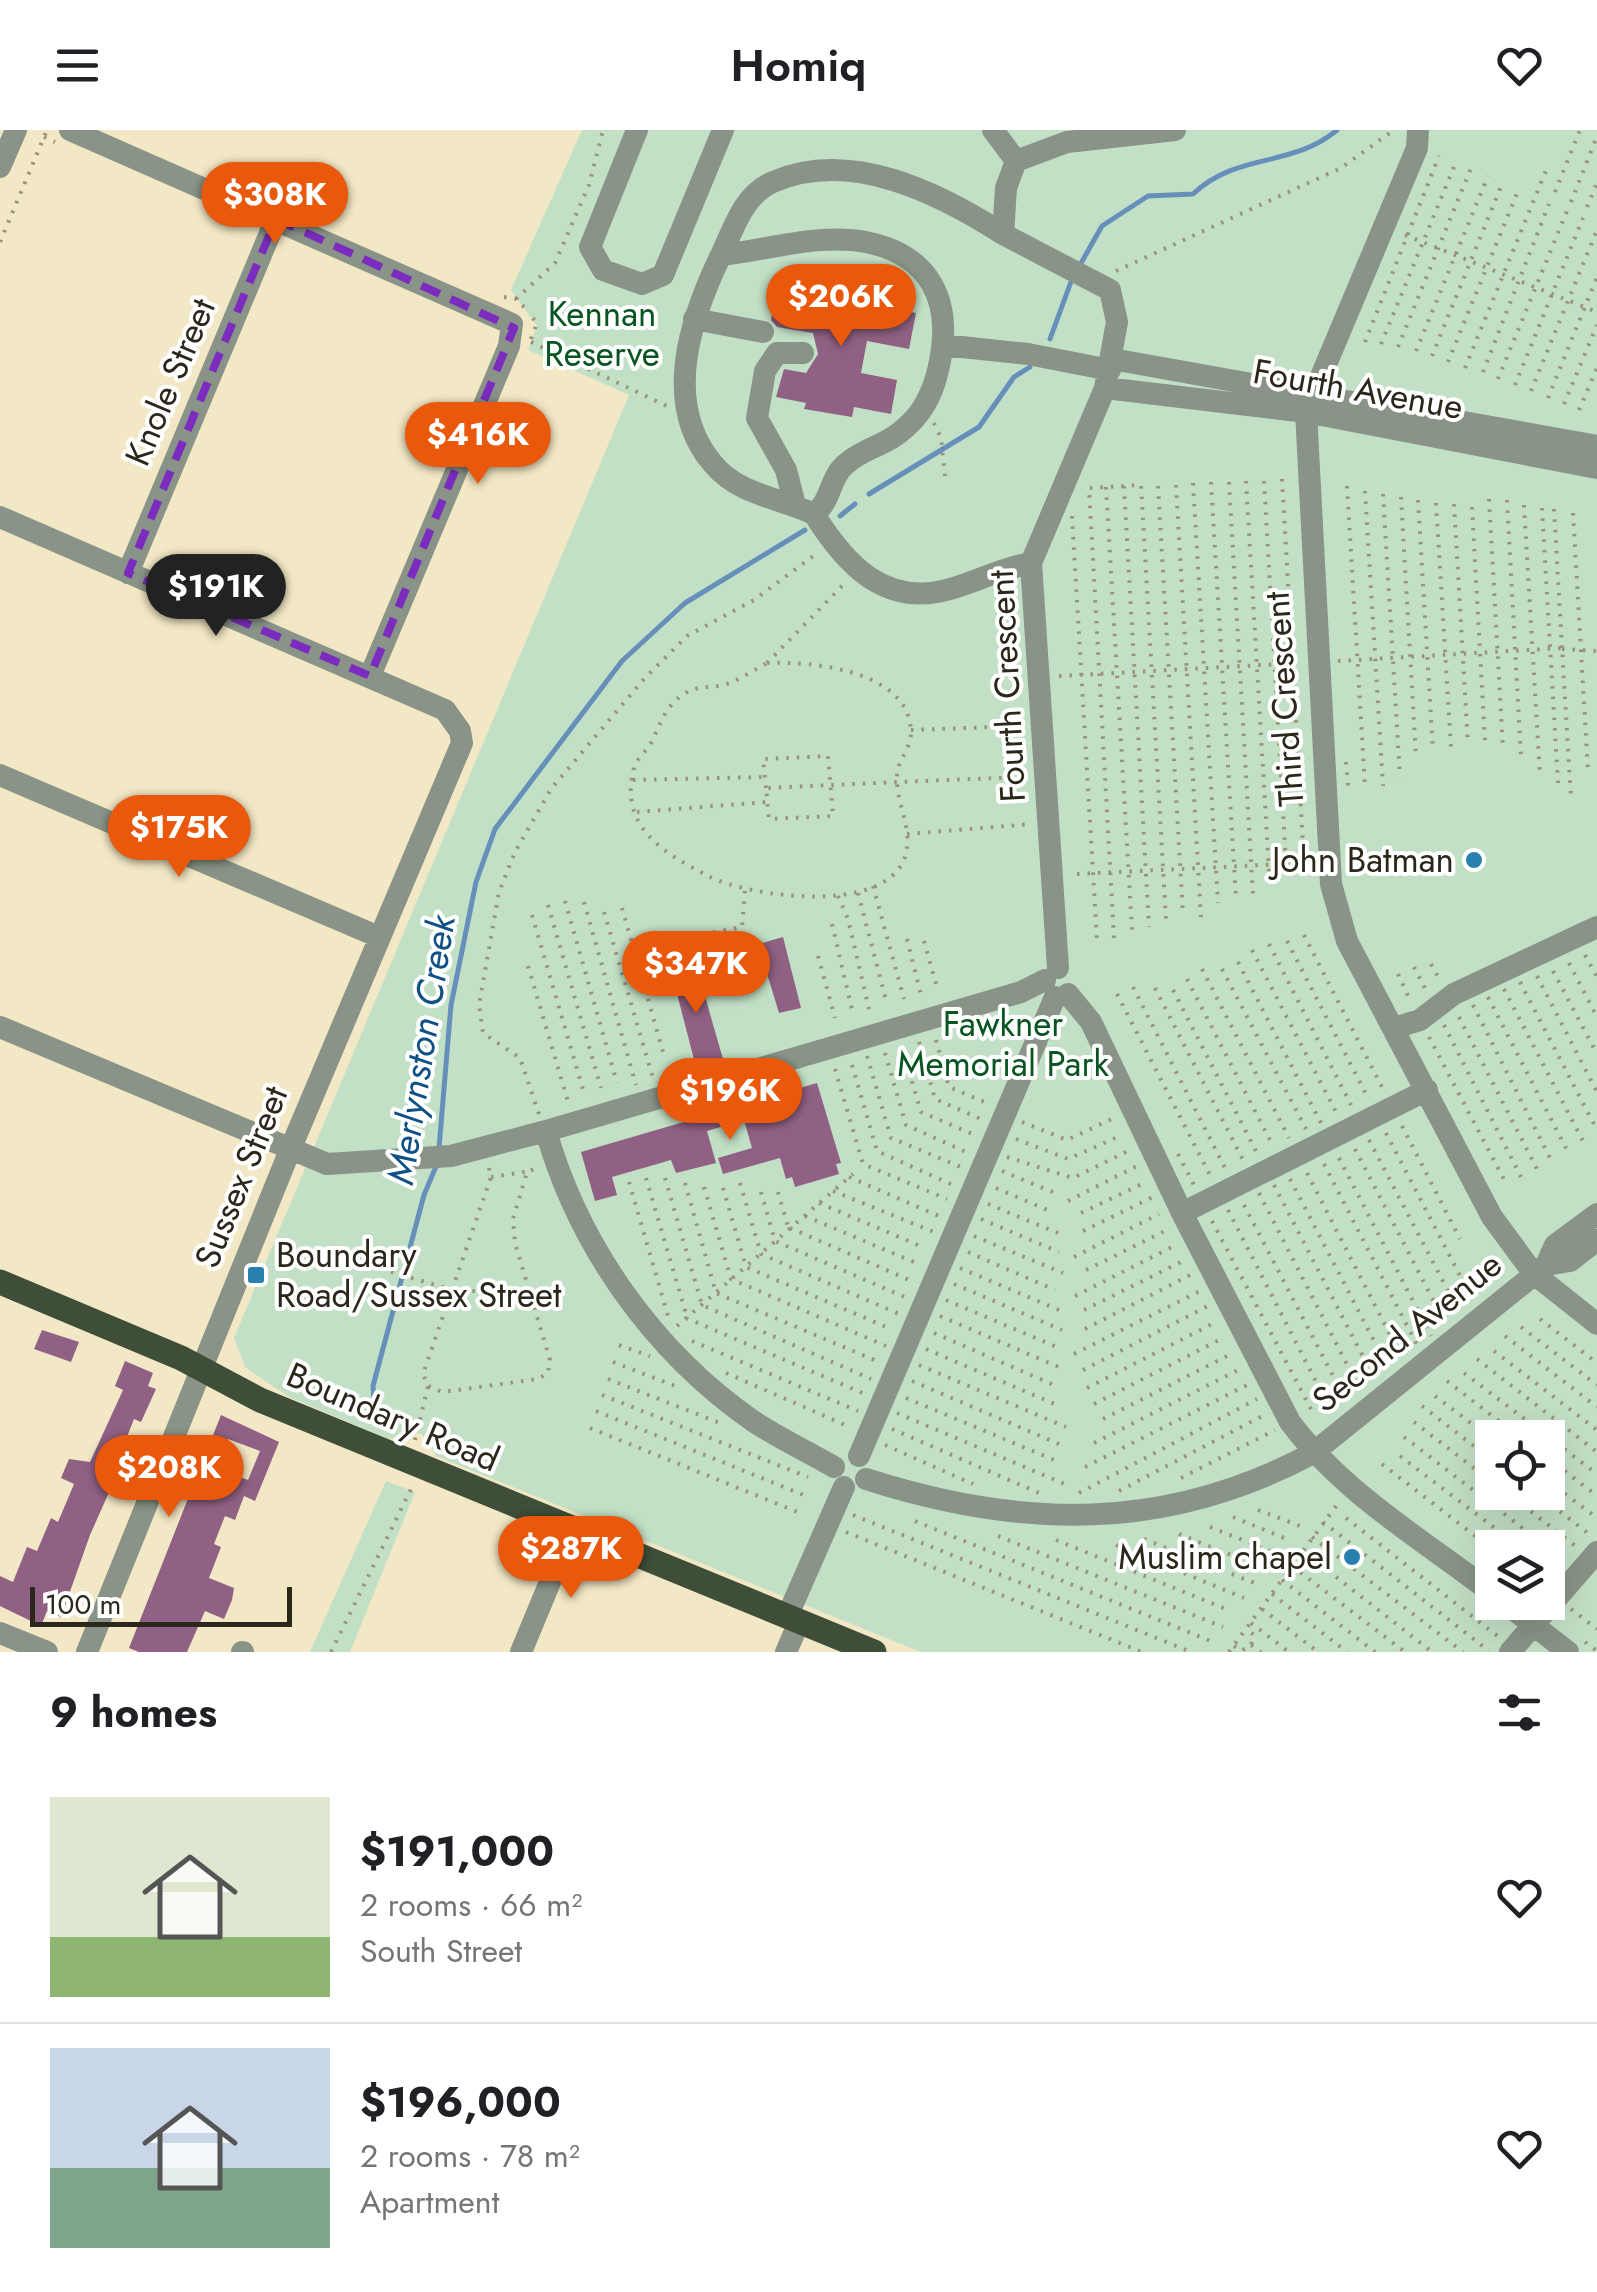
<!DOCTYPE html>
<meta charset="utf-8">
<style>
:root{--surface:#fff;--page:#f2f2f2;--text:#202124;--muted:#757577;--line:#e0e0e0;--accent:#ea580c}
body{margin:0;font-family:Jost,sans-serif;background:var(--page);color:var(--text);height:100vh;display:flex;flex-direction:column;font-size:38px;white-space:nowrap}
*{box-sizing:border-box;margin:0}
p{font-size:32px;color:var(--muted)}
.icon{flex:none;width:55px;height:55px;fill:none;stroke:currentColor;stroke-width:2;stroke-linecap:round;stroke-linejoin:round}
.map{position:relative;height:1522px;overflow:hidden}
.sheet{display:flex;flex-direction:column;background:var(--surface);flex:1}
.sheet>*{flex:none}
.controls{position:absolute;left:1475px;top:1290px;display:grid;gap:20px}
.controls a{display:grid;place-items:center;width:90px;height:90px;border-radius:0px;background:var(--surface);box-shadow:0 10px 40px #0002;font-size:50px}
.scale{position:absolute;left:30px;bottom:25px;width:262px;box-sizing:border-box;padding-left:10px;border:5px solid #2b271a;border-top:0;font-size:28px;line-height:35px;white-space:nowrap;color:#2b271a;-webkit-text-stroke:8px #fff;paint-order:stroke}
.price{position:absolute;translate:-50% -85px;padding:0 22px;border-radius:35px;background:var(--accent);color:#fff;font-size:32px;line-height:65px;filter:drop-shadow(0 2px 5px #0008)}
.price::after{content:'';position:absolute;left:50%;top:60px;width:30px;height:22px;margin-left:-15px;background:inherit;clip-path:polygon(0 0,100% 0,50% 100%)}
.price.current{background:#222;color:#fff}
ul{padding:0;list-style:none}
li{display:flex;align-items:center;gap:30px;height:250px;padding:0 50px}
li+li{border-top:2px solid var(--line)}
li span{display:grid;place-items:center;flex:none;width:280px;height:200px;border-radius:0px;color:#555}
li>.icon{margin-inline-start:auto}
span .icon{width:120px;height:120px;fill:#fffc;stroke-width:1}
li b{font-size:42px}
h2{display:flex;justify-content:space-between;align-items:center;height:120px;padding:0 50px;font-size:42px}
header{display:flex;justify-content:space-between;align-items:center;height:130px;padding:0 50px;background:var(--surface);font-size:45px;font-weight:600}
.map>svg:first-child{display:block}
</style>
<header><svg class="icon" aria-label="menu" viewBox="0 0 24 24"><path d="M4 6h16M4 12h16M4 18h16"/></svg>Homiq<svg class="icon" aria-label="heart" viewBox="0 0 24 24"><path d="M12 20l-8-8c-3-5 5-10 8-4 3-6 11-1 8 4z"/></svg></header>
<div class="map">
<svg width="1597" height="1522" viewBox="0 0 1597 1522">
<rect width="100%" height="100%" fill="#f3e8c5"/>
<!-- green -->
<path fill="#c2e0c6" fill-rule="evenodd" d="M582,0H1597V1522H921L436,1326L422,1304L413,1302L389,1309L289,1267L245,1237L234,1208L629,265L528,220L537,196L511,160ZM1492,1308H1548V1362H1492ZM1492,1418H1548V1472H1492Z
M386,1351L415,1362L350,1522H310Z"/>
<g fill="none" stroke-linecap="round" stroke-linejoin="round">
<!-- stream -->
<path stroke="#6690ba" stroke-width="5" d="M1080,135L1102,96L1148,66L1193,64C1237,22 1292,38 1337,0
M1050,209L1072,149
M869,364L979,297L1014,247L1030,237
M840,386L855,374
M439,1018L451,875L476,752L495,699L622,531L685,473L805,400
M375,1282L373,1256L424,1065L437,1034"/>
</g>
<!-- building -->
<path fill="#906184" fill-rule="evenodd" d="M825,154L872,163L870,174L916,183L909,219L867,211L861,243L897,250L891,284L854,277L852,287L804,279L806,273L776,267L784,239L806,243L818,224L813,203L777,197L771,190L777,159L823,167Z
M783,807L801,878L779,883L758,814Z
M690,832L697,857L702,856L723,929L696,937L670,837Z
M817,953L841,1033L836,1034L839,1044L795,1057L792,1047L786,1049L780,1028L723,1044L718,1028L752,1018L744,990L707,1001L716,1033L676,1043L671,1030L612,1047L617,1065L595,1071L581,1022Z
M42,1200L79,1212L71,1232L34,1219Z
M125,1231L153,1243L148,1256L156,1259L141,1292L134,1289L121,1322L126,1324L90,1405L61,1487L47,1481L41,1496L0,1476V1446L13,1452L27,1417L37,1421L51,1388L58,1392L74,1354L61,1348L69,1329L90,1332L123,1260L115,1256Z
M221,1285L279,1312L255,1371L244,1366L235,1390L225,1386L214,1414L221,1417L209,1448L234,1458L232,1470L224,1489L205,1481L187,1522H139L129,1518ZM228,1309L260,1321L248,1350L216,1338Z"/>
<g fill="none" stroke-linecap="round" stroke-linejoin="round">
<!-- path -->
<path stroke="#9a9279" stroke-width="4" stroke-dasharray="2.5 8" stroke-linecap="butt" d="M44,7L55,12
M1555,62L1580,0
M1571,72L1597,6
M1587,77L1597,53
M1405,105L1597,182
M0,112L47,0
M1116,141L1341,38L1394,0
M504,167L516,169L525,178
M516,169L555,133L589,55L603,0
M531,209L537,193L531,186
M531,212L667,276
M1365,212L1439,26
M1381,214L1456,32
M1398,217L1471,38
M1416,221L1488,46
M1432,226L1502,54
M1448,232L1518,61
M1465,238L1547,38
M1483,242L1549,74
M1498,249L1567,81
M1515,255L1583,88
M1531,261L1597,100
M1548,268L1597,147
M1564,274L1597,195
M1579,280L1597,238
M934,293L941,308L945,346
M1282,349L1304,733
M1246,351L1270,758
M1264,351L1286,734
M1211,352L1236,769
M1229,352L1253,766
M1193,353L1218,773
M1176,355L1201,787
M1124,356L1149,797
M1158,356L1183,784
M1347,356L1365,656
M1106,357L1132,800
M1365,361L1383,656
M1383,364L1400,647
M1401,367L1416,628
M1489,369L1503,619
M1418,370L1433,621
M1507,370L1521,628
M1436,373L1451,618
M1454,374L1468,615
M1524,375L1540,646
M1472,377L1485,612
M1542,378L1558,653
M1554,379L1562,518
M1573,383L1588,642
M1072,386L1097,810
M1562,519L1597,521
M1338,531L1562,518L1571,668
M767,533C811,531 910,540 911,602C911,619 898,629 897,645C895,673 914,698 905,727C885,786 749,767 708,746C664,723 618,697 634,638C636,629 646,622 651,613C660,595 665,576 684,564C699,554 712,559 727,554C741,549 754,540 767,533Z
M767,533L844,454
M1059,546L1299,533
M911,600L1022,596
M1346,632L1348,657
M633,650L765,647
M766,658L763,629L828,626L833,686L769,689L766,658C853,654 940,650 1027,647
M637,682L767,672
M907,704L1032,694
M1077,744L1304,733
M873,756L904,869
M858,763L887,874
M838,766L848,789L869,879
M565,771L617,953
M584,772L636,955
M548,775L601,958
M622,778L663,922
M604,782L653,948
M532,785L584,963
M832,794L853,884
M1304,805L1384,961
M1114,808L1089,358L1141,355L1166,790
M907,809L921,865
M924,811L938,861
M1287,811L1368,968
M1269,814L1351,975
M725,818H731L730,812L691,816L690,807L742,797L745,761
M1252,820L1337,984
M1585,825L1597,847
M818,826L835,888
M1238,832L1321,993
M1569,833L1597,887
M1431,834L1441,852
M528,836L569,975
M1414,837L1426,860
M1202,839L1289,1008
M1222,839L1306,999
M1553,841L1597,924
M1398,844L1411,872
M1537,846L1597,962
M1187,849L1272,1014
M1520,852L1597,1000
M1133,857L1226,1040
M1155,858L1244,1032
M1504,859L1585,1015
M1173,860L1258,1025
M1117,864L1212,1049
M1488,867L1569,1024
M1473,875L1552,1032
M1459,887L1538,1041
M1444,895L1521,1047
M1429,907L1507,1055
M936,910L949,957L987,973
M919,912L935,969L981,989
M903,921L921,982L977,1006
M885,923L906,995L966,1022
M867,926L891,1008L961,1037
M852,935L877,1021L953,1055
M835,939L863,1034L947,1069
M539,984L520,928L483,903L479,875L499,762L515,722L551,659L644,549L687,506L754,470L816,424
M1022,992L1067,1010L1114,988
M1402,996L1460,1109
M1386,1003L1471,1167
M1016,1009L1068,1029L1122,1005
M1369,1010L1457,1178
M1355,1019L1445,1193
M1178,1024L1194,1055
M1007,1027L1073,1048L1132,1019
M1339,1028L1431,1206
M1324,1034L1418,1217
M489,1038L491,1047L423,1244L428,1256L442,1262L538,1249L548,1243L550,1230L515,1113L513,1089L527,1042L539,1037
M1002,1041L1055,1063
M1307,1043L1401,1226
M491,1047L525,1042
M849,1047L941,1087
M646,1048L687,1187
M665,1048L702,1175L871,1249
M1290,1049L1387,1236
M629,1052L668,1186
M685,1053L716,1163L879,1232
M740,1053L761,1124L899,1184
M1274,1055L1372,1244
M704,1057L731,1149L886,1216
M723,1058L746,1137L891,1199
M996,1058L1052,1082
M833,1061L934,1102
M761,1062L775,1111L907,1168
M778,1062L789,1100
M1259,1063L1358,1256
M1068,1071L1137,1036
M819,1073L925,1118
M988,1074L1058,1103
M1244,1075L1344,1267
M1228,1080L1328,1275
M1081,1083L1144,1053
M805,1086L921,1135
M981,1089L1059,1122
M1212,1091L1313,1283
M790,1098L914,1152
M1083,1101L1155,1066
M974,1106L1063,1143
M968,1122L1055,1160
M1074,1127L1159,1084
M960,1138L1059,1180
M1086,1140L1167,1100
M391,1142L453,1160L531,1164
M954,1154L1062,1200
M1075,1166L1178,1114
M946,1170L1057,1217
M1084,1180L1183,1131
M940,1186L1061,1238
M686,1188L865,1264
M1540,1189L1597,1233
M677,1196L853,1044
M1521,1197L1597,1255
M1085,1199L1192,1144
M934,1203L1054,1255
M1505,1206L1597,1277
M692,1211L858,1281
M619,1215L650,1226
M926,1219L1057,1275
M1494,1221L1597,1300
M1074,1224L1200,1161
M1477,1229L1597,1322
M613,1232L678,1257
M919,1235L1066,1297
M1083,1240L1208,1176
M726,1243L850,1297
M1464,1243L1597,1344
M608,1249L720,1293
M912,1251L1066,1317
M1447,1251L1521,1308
M1087,1258L1216,1192
M602,1265L808,1347
M1435,1266L1492,1309
M906,1268L1059,1332
M1094,1274L1223,1208
M1422,1276L1492,1330
M596,1281L806,1366
M897,1283L1067,1355
M1103,1289L1233,1223
M1414,1292L1492,1352
M590,1298L800,1383
M892,1299L1039,1363
M1404,1307L1563,1429
M415,1310L428,1256
M1094,1313L1242,1238
M885,1315L973,1354
M1400,1326L1521,1418
M1548,1328L1597,1366
M1382,1334L1492,1419
M1085,1337L1251,1253
M1181,1348L1275,1300
M1548,1351L1597,1388
M1119,1361L1266,1284
M1506,1362L1578,1418
M1535,1362L1589,1404
M1079,1363L1257,1269
M1258,1380L1300,1396
M853,1385L1191,1522
M1233,1387L1289,1410
M1346,1388L1500,1508
M915,1391L1213,1512
M1323,1392L1489,1521
M1210,1397L1280,1425
M846,1402L1142,1522
M1179,1404L1268,1440
M998,1406L1223,1497
M1312,1407L1463,1522
M1144,1409L1257,1454
M1056,1410L1231,1481
M1116,1415L1244,1468
M1303,1421L1432,1522
M1292,1436L1405,1522
M1282,1450L1375,1522
M1272,1464L1347,1522
M1262,1479L1318,1522
M1571,1479L1597,1499
M1251,1493L1289,1522
M1585,1512L1597,1521
M1251,1515L1261,1522
M1234,1516L1241,1521L1251,1515L1254,1505L1247,1499
M331,1522L412,1357
M1229,1522L1339,1372"/>
<!-- minor -->
<path stroke="#899387" stroke-width="22" d="M70,0L512,194L509,216L370,546
M637,0L590,117L603,140L642,154L663,145L723,0
M993,0L1016,31L1006,58L1003,104L1110,160L1117,192L1105,258L1031,433L1058,838
M1418,0L1417,18L1306,282L1331,754L1347,811L1492,1087L1534,1144L1597,1194
M1016,31L1067,12L1175,0
M0,37L16,0
M721,125C768,120 819,103 866,112C930,125 952,170 940,231C936,252 930,270 916,287C890,317 870,314 847,333C829,347 832,371 814,384C845,434 885,478 950,459C978,451 1002,438 1031,433
M694,189L763,202
M943,215L1028,224L1110,240
M1112,229L1597,316
M1105,258L1306,282L1597,338
M795,375L786,340L757,288L765,241L777,223H803
M814,384C779,367 740,366 713,334C661,273 691,187 721,125C734,98 743,65 773,52C850,18 939,63 1003,104
M0,387L445,580L460,601L462,613L290,1020L87,1522
M128,443L276,89
M0,645L379,807
M1068,864L1091,892L1183,1085L1290,1292C1343,1363 1423,1410 1492,1463
M0,897L327,1034L451,1026L546,1001
M1394,898L1420,890L1454,864L1597,797
M1182,1083L1427,960
M1546,1135L1570,1131L1597,1110
M859,1326L1055,867
M834,1337C808,1322 779,1308 753,1291C654,1222 579,1117 546,1001L1021,862L1045,850
M866,1349C1022,1399 1166,1402 1313,1323L1546,1135L1555,1115L1597,1084
M1504,1472L1568,1522
M787,1487L844,1357
M0,1503L47,1522
M242,1522H243
M521,1522L572,1399
M786,1522L799,1492
M1510,1522L1597,1422"/>
<!-- major -->
<path stroke="#3e4e39" stroke-width="25" d="M0,1152L181,1228L260,1270L874,1522"/>
</g>
<!-- marked area -->
<path fill="none" stroke="#7b2cbf" stroke-width="8" stroke-dasharray="20 12" stroke-linejoin="round" d="M276,89L514,198L370,546L128,443Z"/>
<!-- markers -->
<g fill="#2980af" stroke="#fff" stroke-width="4">
<circle cx="1474" cy="730" r="10"/>
<rect x="246" y="1135" width="20" height="20" rx="5"/>
<circle cx="1352" cy="1427" r="10"/>
</g>
<g text-anchor="middle" stroke-width="8" stroke-linejoin="round" paint-order="stroke">
<!-- park labels -->
<g font-size="35" fill="#085521" stroke="#fff">
<text x="602" y="196">Kennan<tspan x="602" dy="40">Reserve</tspan></text>
<text x="1003" y="906">Fawkner<tspan x="1003" dy="40">Memorial Park</tspan></text>
</g>
<!-- street labels -->
<g font-size="35" fill="#2b271a" stroke="#fff">
<text transform="translate(170 252) rotate(-67)" y="12">Knole Street</text>
<text transform="translate(1358 259) rotate(10)" y="12">Fourth Avenue</text>
<text transform="translate(1007 556) rotate(-93)" y="12">Fourth Crescent</text>
<text transform="translate(1284 569) rotate(-94)" y="12">Third Crescent</text>
<text transform="translate(241 1047) rotate(-68)" y="12">Sussex Street</text>
<text transform="translate(1407 1202) rotate(-39)" y="12">Second Avenue</text>
<text transform="translate(393 1287) rotate(23)" y="12">Boundary Road</text>
</g>
<!-- poi labels -->
<g font-size="35" fill="#2b271a" stroke="#fff" text-anchor="end">
<text x="1454" y="742">John Batman</text>
<text x="276" y="1137" text-anchor="start">Boundary<tspan x="276" dy="40">Road/Sussex Street</tspan></text>
<text x="1332" y="1439">Muslim chapel</text>
</g>
<!-- water labels -->
<g font-size="38" font-style="italic" fill="#0f5187" stroke="#fff">
<text transform="translate(421 920) rotate(-81)" y="13">Merlynston Creek</text>
</g>
</g>
</svg>
<div class="controls">
<a><svg class="icon" aria-label="locate" viewBox="0 0 24 24"><circle cx="12" cy="12" r="6"/><path d="M12 2v4M12 18v4M2 12h4M18 12h4"/></svg></a>
<a><svg class="icon" aria-label="layers" viewBox="0 0 24 24"><path d="M12 4l9 5-9 5-9-5zM3 14l9 5 9-5"/></svg></a>
</div>
<div class="scale">100 m</div>
<b class="price" style="left:275px;top:117px">$308K</b>
<b class="price" style="left:841px;top:219px">$206K</b>
<b class="price" style="left:478px;top:357px">$416K</b>
<b class="price current" style="left:216px;top:509px">$191K</b>
<b class="price" style="left:179px;top:750px">$175K</b>
<b class="price" style="left:696px;top:886px">$347K</b>
<b class="price" style="left:730px;top:1013px">$196K</b>
<b class="price" style="left:169px;top:1390px">$208K</b>
<b class="price" style="left:571px;top:1471px">$287K</b>
</div>
<section class="sheet">
<h2>9 homes<svg class="icon" aria-label="filters" viewBox="0 0 24 24"><path d="M4 7h16M4 17h16"/><circle cx="9" cy="7" r="2"/><circle cx="15" cy="17" r="2"/></svg></h2>
<ul>
<li><span style="background:linear-gradient(#dfe7d0 70%,#8fb573 0)"><svg class="icon" aria-label="home" viewBox="0 0 24 24"><path d="M3 11l9-7 9 7M6 9v11h12V9"/></svg></span><div><b>$191,000</b><p>2 rooms · 66 m²</p><p>South Street</p></div><svg class="icon" aria-label="heart" viewBox="0 0 24 24"><path d="M12 20l-8-8c-3-5 5-10 8-4 3-6 11-1 8 4z"/></svg></li>
<li><span style="background:linear-gradient(#c9d6e8 60%,#7fa58c 0)"><svg class="icon" aria-label="home" viewBox="0 0 24 24"><path d="M3 11l9-7 9 7M6 9v11h12V9"/></svg></span><div><b>$196,000</b><p>2 rooms · 78 m²</p><p>Apartment</p></div><svg class="icon" aria-label="heart" viewBox="0 0 24 24"><path d="M12 20l-8-8c-3-5 5-10 8-4 3-6 11-1 8 4z"/></svg></li>
</ul>
</section>
